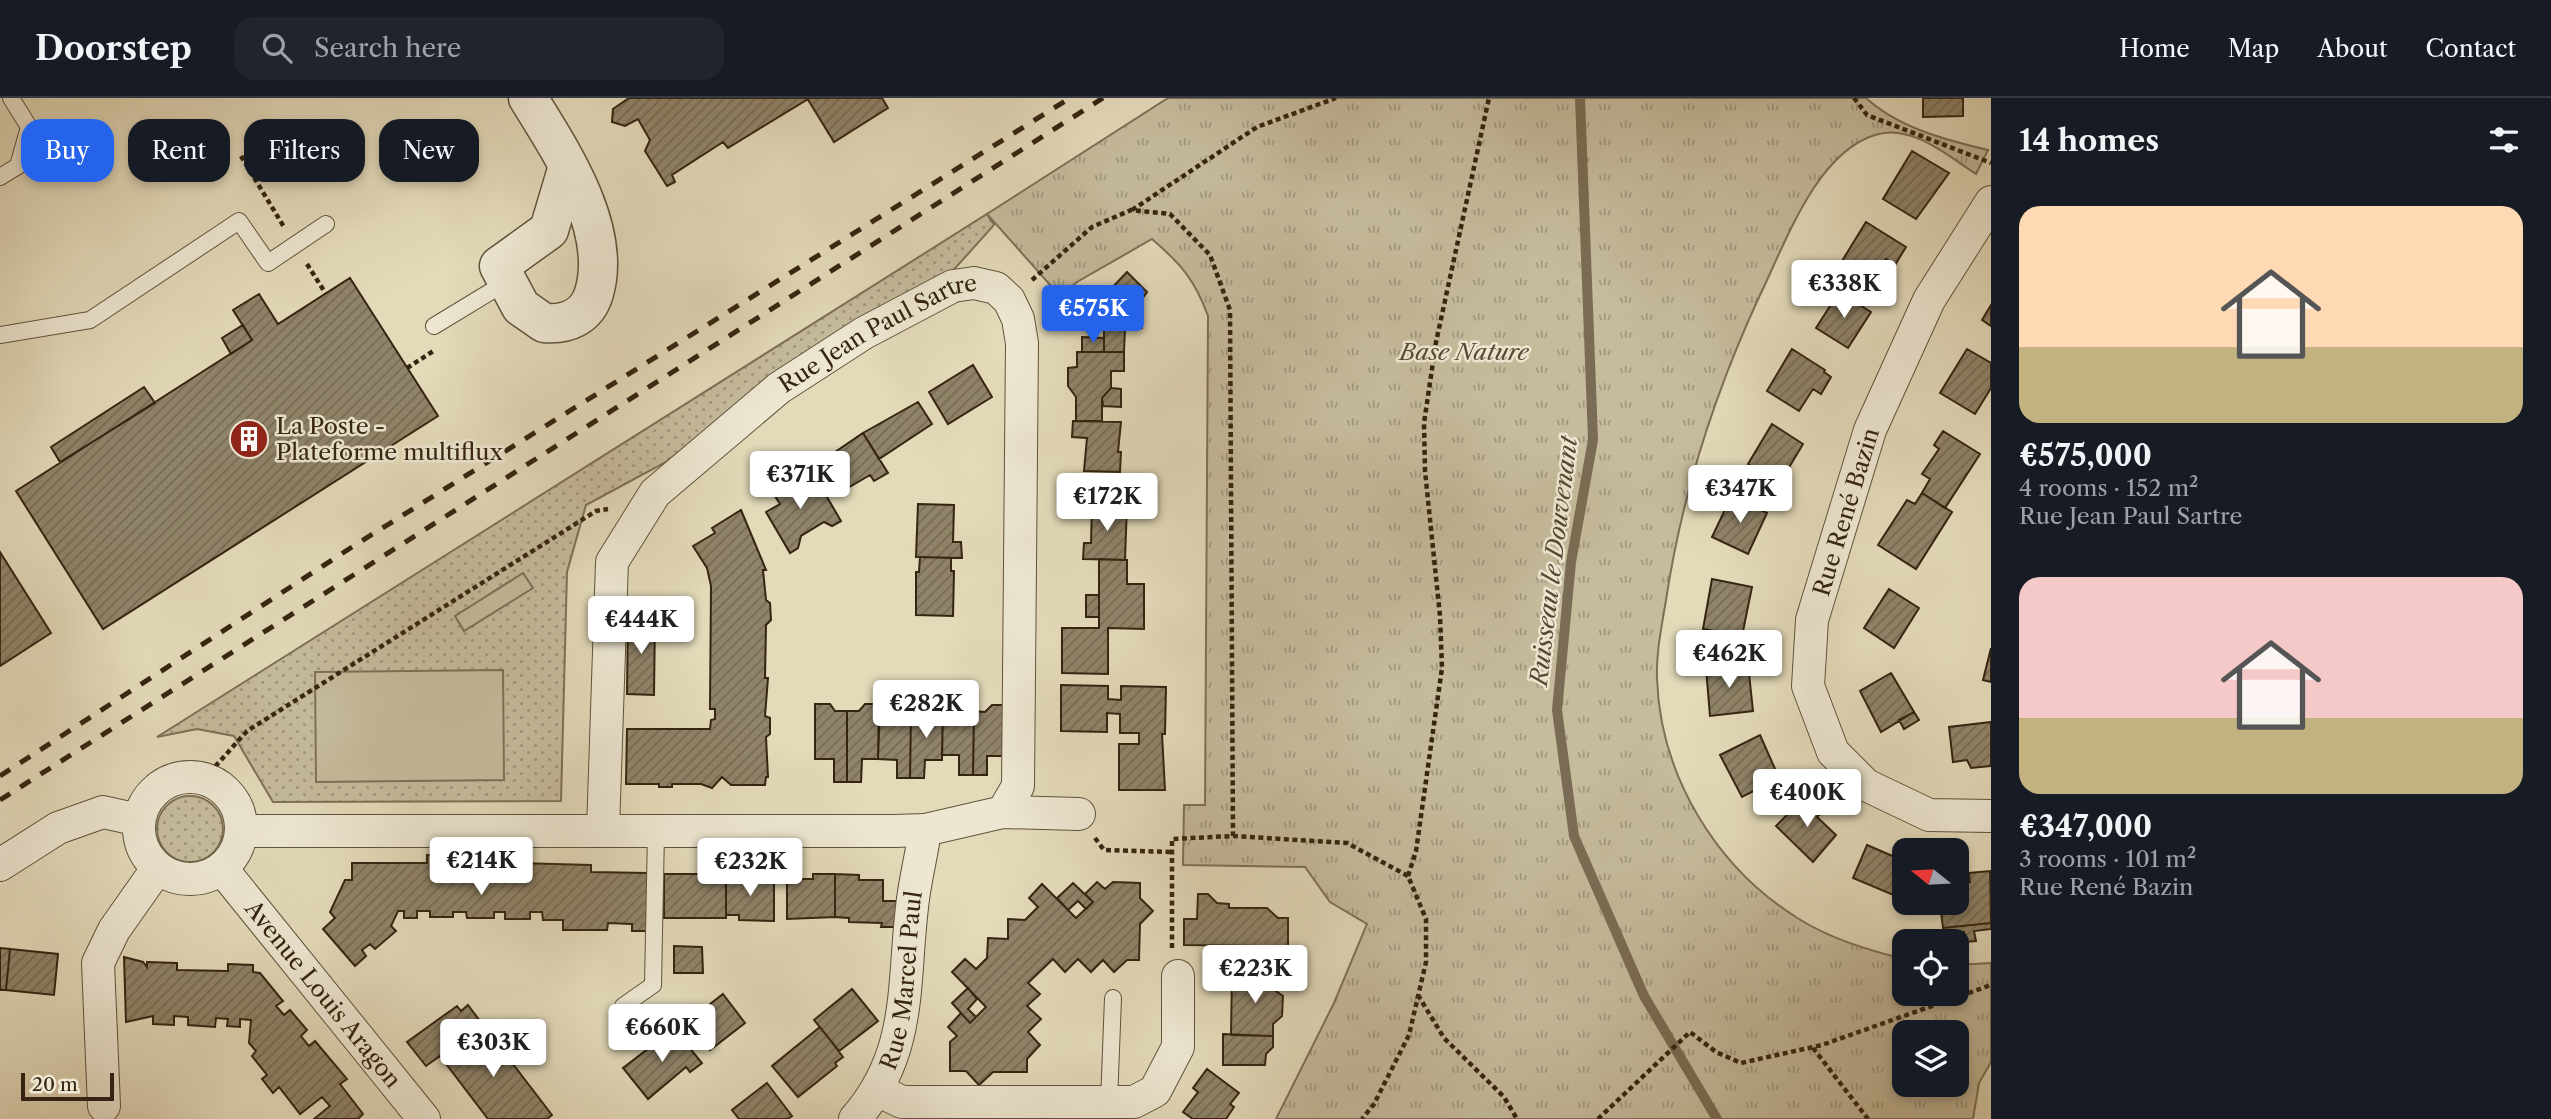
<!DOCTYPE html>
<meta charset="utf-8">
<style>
:root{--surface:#171b24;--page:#20242c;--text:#f1f3f6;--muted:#9ea1a6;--line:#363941;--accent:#2563eb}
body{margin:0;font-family:"Libre Caslon Text",serif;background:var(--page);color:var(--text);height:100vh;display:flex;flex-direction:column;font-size:26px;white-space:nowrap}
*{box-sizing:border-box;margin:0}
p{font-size:23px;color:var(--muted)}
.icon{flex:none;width:38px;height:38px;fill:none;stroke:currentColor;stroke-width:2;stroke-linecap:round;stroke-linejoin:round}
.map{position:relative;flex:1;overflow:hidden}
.panel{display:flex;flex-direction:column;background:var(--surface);width:560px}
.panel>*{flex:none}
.top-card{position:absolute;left:21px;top:21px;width:665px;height:63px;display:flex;gap:14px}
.needle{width:46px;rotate:288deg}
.controls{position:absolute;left:1892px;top:740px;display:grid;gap:14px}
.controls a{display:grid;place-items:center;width:77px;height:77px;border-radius:14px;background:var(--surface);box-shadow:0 4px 10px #0003;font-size:35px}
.scale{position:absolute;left:21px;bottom:18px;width:93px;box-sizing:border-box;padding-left:7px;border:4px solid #352411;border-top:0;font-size:19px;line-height:24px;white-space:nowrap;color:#352411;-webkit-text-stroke:5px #ede7d2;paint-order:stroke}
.price{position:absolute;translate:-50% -60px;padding:0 16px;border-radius:7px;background:#fff;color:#222;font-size:23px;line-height:46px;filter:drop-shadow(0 2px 4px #0008)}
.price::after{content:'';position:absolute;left:50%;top:42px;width:21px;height:16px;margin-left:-10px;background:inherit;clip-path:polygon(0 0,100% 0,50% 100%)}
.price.selected{background:var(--accent);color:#fff}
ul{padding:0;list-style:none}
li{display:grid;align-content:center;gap:14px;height:371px;padding:0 28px}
li span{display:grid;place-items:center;height:217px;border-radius:21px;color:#555}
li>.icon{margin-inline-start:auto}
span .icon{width:126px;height:126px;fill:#fffc;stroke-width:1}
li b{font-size:30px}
h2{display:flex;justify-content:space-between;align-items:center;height:84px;padding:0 28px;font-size:30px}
.pill{padding:0 24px;border-radius:21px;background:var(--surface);box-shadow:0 4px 10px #0003;font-size:24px;line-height:63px}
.pill.selected{background:var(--accent);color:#fff}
header{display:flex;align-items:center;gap:42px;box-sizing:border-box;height:98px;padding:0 35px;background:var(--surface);border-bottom:2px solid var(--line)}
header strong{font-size:33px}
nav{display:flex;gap:38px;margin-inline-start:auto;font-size:24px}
.search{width:490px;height:63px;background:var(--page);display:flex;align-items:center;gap:18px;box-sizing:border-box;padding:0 24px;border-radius:21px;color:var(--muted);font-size:26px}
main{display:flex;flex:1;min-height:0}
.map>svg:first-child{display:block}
</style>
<header>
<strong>Doorstep</strong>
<div class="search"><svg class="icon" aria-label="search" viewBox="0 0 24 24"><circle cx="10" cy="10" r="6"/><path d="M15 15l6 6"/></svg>Search here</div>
<nav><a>Home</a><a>Map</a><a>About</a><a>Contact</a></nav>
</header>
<main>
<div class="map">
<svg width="1991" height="1021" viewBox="0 0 1991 1021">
<defs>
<pattern id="grass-dots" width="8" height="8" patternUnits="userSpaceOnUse" patternTransform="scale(1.75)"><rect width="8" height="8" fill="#c5bb9d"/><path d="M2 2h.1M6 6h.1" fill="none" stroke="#a1987f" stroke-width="1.8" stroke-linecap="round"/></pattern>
<pattern id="park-tufts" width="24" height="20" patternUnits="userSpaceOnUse" patternTransform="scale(1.75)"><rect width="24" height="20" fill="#c5bb9d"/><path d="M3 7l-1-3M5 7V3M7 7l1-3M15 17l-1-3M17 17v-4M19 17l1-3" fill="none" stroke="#a1987f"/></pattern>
<pattern id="building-hatch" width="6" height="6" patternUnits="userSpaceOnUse" patternTransform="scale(1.75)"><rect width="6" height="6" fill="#8f8369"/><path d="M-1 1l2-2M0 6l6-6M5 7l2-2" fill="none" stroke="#766b55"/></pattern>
</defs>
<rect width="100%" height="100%" fill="#e3daba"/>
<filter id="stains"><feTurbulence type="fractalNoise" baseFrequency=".00286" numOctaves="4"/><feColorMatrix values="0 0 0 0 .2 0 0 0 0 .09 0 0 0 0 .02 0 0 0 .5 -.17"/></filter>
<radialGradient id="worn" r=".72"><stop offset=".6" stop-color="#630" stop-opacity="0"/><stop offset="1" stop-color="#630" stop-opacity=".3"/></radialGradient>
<!-- grass -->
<path fill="url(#grass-dots)" stroke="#7d7057" stroke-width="2" d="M987,116L994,127L949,177L795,263L666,364L586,407L567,474L561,703L273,704L234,638L197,631L157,639Z
M157 731a33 33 0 1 1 66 0a33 33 0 1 1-66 0Z"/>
<!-- park -->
<path fill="url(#park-tufts)" stroke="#7d7057" stroke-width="2" fill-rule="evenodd" d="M1168,0H1866C1899,30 1946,42 1988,52L1976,76C1948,58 1911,25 1875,37C1816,55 1785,146 1760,197C1715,294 1682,396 1666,502C1662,527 1656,554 1657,580C1660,677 1716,770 1799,821C1831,841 1868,852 1904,861V896H1956L1957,867L1991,865V964L1979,985L1973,1021H1276L1334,905L1367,826L1330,804L1305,769L1183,767L1184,707H1205L1208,218C1195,182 1181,166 1152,141L1077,184L1060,198L987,116ZM1904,934H1956V987H1904Z"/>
<!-- pitch -->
<path fill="#c5bb9d" stroke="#7d7057" stroke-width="2" d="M523,475L533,490L464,533L455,518Z
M503,572L504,682L316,684L315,574Z"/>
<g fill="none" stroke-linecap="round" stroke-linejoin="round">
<!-- stream -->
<path stroke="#7a6c54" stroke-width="10" d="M1580,0L1593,342L1571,464L1557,612L1574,738L1644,898L1717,1021"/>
</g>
<!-- building -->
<path fill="url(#building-hatch)" stroke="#352411" stroke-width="2" d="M629,0H807L808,1L728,50L723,44L672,77L675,84L667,88L645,53L650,42L638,21L625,28L612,24L613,11Z
M807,0H882L888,10L834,44Z
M1923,0H1963V18L1923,19Z
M1912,53L1949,75L1916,121L1883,101Z
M1866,124L1906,149L1895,167L1886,161L1873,183L1842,163Z
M1127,174L1147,194L1142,201V230H1125L1124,254H1104V228H1110V217L1104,211L1110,206L1107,195Z
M350,180L438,318L103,531L16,393L252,242L233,212L259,196L278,226Z
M1839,194L1871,214L1848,250L1816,230Z
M1991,207V228L1982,222Z
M243,227L252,242L231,256L222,240Z
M1082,239L1104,240V254H1082Z
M1792,251L1825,272L1824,274L1831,279L1821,296L1813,291L1799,313L1767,293Z
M1967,251L1991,265V290L1975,316L1940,295Z
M1077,254H1124V273H1111V290L1102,300V323H1076V299L1068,288V270L1077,269Z
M973,267L992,299L948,326L929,294Z
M144,289L155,305L60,364L51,349Z
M1111,290L1121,291V309L1103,308L1102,300Z
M918,304L932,326L879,361L863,335Z
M1073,323L1121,324L1118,354H1121L1120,374L1084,373L1087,340L1072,339Z
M1772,326L1803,346L1779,386L1748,366Z
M1943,333L1980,356L1945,410L1922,395L1930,381L1922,376L1939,351L1934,347Z
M863,335L888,375L874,383L870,377L841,394L822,363Z
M796,377L804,390L817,382L841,423L832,428L824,424L801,438L798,450L790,455L766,414L780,406L771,392Z
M1922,395L1952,414L1916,471L1878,447L1907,402L1915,406Z
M1732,397L1767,415L1748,456L1712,439Z
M918,406L954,407L953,444H961L962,460L916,459Z
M1092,406L1127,407L1125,462L1083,461L1084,445H1091Z
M741,412L766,472H763L766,502L770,505L771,522L766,527L765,580H768L765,618L770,620V636L766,639L768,679H766L765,687H731L722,679L712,690L701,686H672V689H659V686H626L627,631H710L711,622L715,621V611H710L711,488L707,470L693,448L715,435L712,430Z
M0,454L51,535L0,568Z
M920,459L951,460V473H954L953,518L916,517V474H919Z
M1099,461L1127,462V486H1144V531L1108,530V576L1062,575V530H1099Z
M1712,481L1752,489L1742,538L1703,531Z
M1889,491L1919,510L1894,550L1864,530Z
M1086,497H1099V519H1086Z
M680,510L693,513L690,525L659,521L660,513H677Z
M628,518L655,519L654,597L627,596Z
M1991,550V584L1983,582Z
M1748,566L1753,613L1710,618L1706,570Z
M1891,575L1914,614L1881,634L1860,593Z
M1061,587L1108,588V601L1121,602V588L1166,589L1165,636H1162L1165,692H1119V646H1139V635H1120V616L1107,615V634L1061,633Z
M815,606H830L835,613H847V684H834V661H815Z
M865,606H880L878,661H862L861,684H847V613H859Z
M943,606L957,607L963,613H974L973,677H959V657H942Z
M992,607H1004V658H987V677H973L974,613L985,614Z
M929,609H943L942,662H925L924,680H910L911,617L922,618Z
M879,610H893L900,617H911L910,680H897V662L878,661Z
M1914,614L1919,622L1904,631L1899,622Z
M1991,624V668L1971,670L1967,662L1953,664L1949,629Z
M1760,637L1779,680L1742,699L1720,657Z
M1805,699L1822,714L1817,719L1836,737L1813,764L1776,728Z
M1867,747L1904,763V784L1898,799L1853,780Z
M427,757L440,758V766H504V758L516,759V765L591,767V774L647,775V833H632V826L608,825L607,832H563V822H543L542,814H530V821H505V814H494V820H467L466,814H453V819H430V813H417V820H404V813H398L391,828L396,833L375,851L370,846L362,852L366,858L355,868L323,831L335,820L330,814L345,782H352V765H427Z
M1990,773L1991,825L1943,830L1940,805H1956V785L1970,784L1969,775Z
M664,776H726V820H664Z
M726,776L774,781V823L739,822V817H726Z
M813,776H835V819L787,821V781H813Z
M835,776L859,777V782H883V803H897V829H881L882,825L849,824V820L835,819Z
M1097,784L1105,791L1113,784L1140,785V800L1153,813L1140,826L1139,862H1127L1114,874L1103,862L1091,874L1078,861L1065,874L1053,861L1028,885L1040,896L1027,908L1041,921L1028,934L1040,947L1027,961V974H993L979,987L966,973H950V944L957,938L948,929L961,915L970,925L986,909L952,874L965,861L976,871L987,860L988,840L1008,841V821L1025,822L1038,809L1029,800L1042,786L1076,820L1093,804L1085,796Z
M1073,785L1093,804L1086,811L1078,803L1068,812L1057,800Z
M1198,796H1208L1217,805L1229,806V810H1267L1278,820H1288V862L1257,861L1258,848L1184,847V821H1197Z
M1991,825V831L1974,833L1976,843L1965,844L1964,834L1943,837V830Z
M674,848L702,849L703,875H674Z
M0,850L10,851L6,892H0Z
M10,851L58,856L54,897L6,892Z
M124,859L143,864L147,869V864L177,865V872L228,873V866L253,867V874L260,875L283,903L276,908L284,917L290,912L307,932L301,938L309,948L315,943L347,981L340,986L363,1016L358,1021H314L330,1008L322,999L300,1016L279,989L273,995L262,981L267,977L252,958L256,953L249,945L251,922L240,921V929L227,928L228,921L216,920L215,929L188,927V919L174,918V927L153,926V918L126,924Z
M1232,875L1274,877L1273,891L1283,898L1282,918L1273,926V938L1231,937Z
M968,890L977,901L968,911L976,919L970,925L952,905Z
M852,891L878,923L839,953L814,922Z
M723,896L745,925L710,952L687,924Z
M468,907L483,927L426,968L407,944L457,908L461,913Z
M480,927H483L552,1017L547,1021H488L440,958Z
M820,929L843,959L835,965L837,968L798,999L772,968Z
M674,931L702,965L690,974L686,969L648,1001L623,970Z
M1223,936L1273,938V949L1266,956L1265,967H1223Z
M1207,971L1239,995L1230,1006L1234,1009L1226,1021H1193L1183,1014L1198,994L1193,990Z
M767,985L792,1018L788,1021H739L732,1012Z"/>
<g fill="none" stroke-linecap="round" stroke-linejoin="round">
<!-- service casing -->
<g stroke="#60523b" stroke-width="18">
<path id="service" d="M0,79L18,68L29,29L11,0
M434,228L508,183
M0,237L90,222L239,123L268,165L326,126
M623,908L653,887L656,733
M1109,1004L1113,900"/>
</g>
<!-- minor casing -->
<g stroke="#60523b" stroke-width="34">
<g id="minor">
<path d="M1991,104L1929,202L1870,332L1812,522L1808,588L1833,654L1866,687L1929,717L1991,718"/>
<circle cx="190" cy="730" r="51"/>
<path id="s1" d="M603,732L612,464L655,395L779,290L864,235L953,188L974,185L996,190L1009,202L1018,221L1022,245L1018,688L1003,714"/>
<path d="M241,733H894L925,732L1003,714L1079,716"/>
<path d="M0,767L58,730L103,714L139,722"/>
<path id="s2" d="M222,771L424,1021"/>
<path d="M877,992L902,1004H1134L1155,993L1178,949V878"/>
<path d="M104,1008L98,865L114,832L157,771"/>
<path id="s3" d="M855,1021C914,953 902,884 913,801C916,778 922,755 925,732"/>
</g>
</g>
<!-- tertiary casing -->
<g stroke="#60523b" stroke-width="41">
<path id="tertiary" d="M528,0C561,53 613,131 594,195C587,219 567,227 544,225L521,209L499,168L549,132L568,68"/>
</g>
<!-- path -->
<path stroke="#352411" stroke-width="4.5" stroke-dasharray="5 3.5" stroke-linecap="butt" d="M1854,0L1867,17L1991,65
M241,58L284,129
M1132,112L1257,29L1336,0
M307,166L326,196
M1032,182L1092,129L1131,112L1170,116L1210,157L1230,212L1233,738
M407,270L435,252
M204,681L247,633L596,413L608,411
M1095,740L1104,752L1172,754
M1408,778L1416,753L1442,570L1440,518L1425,373L1424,325L1436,244L1489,0
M1172,850V741L1233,738L1347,745L1408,778L1426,821V864L1409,937L1374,1006L1362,1021
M1418,897L1444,940L1504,999L1517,1021
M1813,950L1868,1021
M1598,1021L1690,934L1716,954L1741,965L1822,947L1991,887"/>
<!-- service -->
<use href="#service" stroke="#ede7d2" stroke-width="16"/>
<!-- minor -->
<use href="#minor" stroke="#ede7d2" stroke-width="32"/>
<!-- tertiary -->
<use href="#tertiary" stroke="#ede7d2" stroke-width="38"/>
<!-- rail -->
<path stroke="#352411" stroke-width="5" stroke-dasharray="12 12" stroke-linecap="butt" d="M0,678L352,449L1070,0
M0,702L1103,0"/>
</g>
<!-- icons -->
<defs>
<g id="building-disc" transform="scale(2.0125)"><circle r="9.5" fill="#8f2418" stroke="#ede7d2"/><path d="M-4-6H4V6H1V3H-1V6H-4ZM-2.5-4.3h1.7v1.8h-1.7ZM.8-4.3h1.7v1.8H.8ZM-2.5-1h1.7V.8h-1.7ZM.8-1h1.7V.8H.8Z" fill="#fff"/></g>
</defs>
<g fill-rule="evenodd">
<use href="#building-disc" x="249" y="341"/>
</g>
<g text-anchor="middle" stroke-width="5" stroke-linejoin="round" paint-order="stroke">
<!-- street labels -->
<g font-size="23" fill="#352411" stroke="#ede7d2">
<text dy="8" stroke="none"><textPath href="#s1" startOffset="626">Rue Jean Paul Sartre</textPath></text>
<text transform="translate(1846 414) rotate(-73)" y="8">Rue René Bazin</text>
<text dy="8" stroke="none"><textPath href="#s3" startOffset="150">Rue Marcel Paul</textPath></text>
<text dy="8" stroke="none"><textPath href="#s2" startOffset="161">Avenue Louis Aragon</textPath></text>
</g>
<!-- park labels -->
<g font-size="23" font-style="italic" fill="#594a34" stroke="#ede7d2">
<text x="1464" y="262">Base Nature</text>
</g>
<!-- poi labels -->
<g font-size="23" fill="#352411" stroke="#ede7d2" text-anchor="start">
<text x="276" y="336">La Poste -<tspan x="276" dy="26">Plateforme multiflux</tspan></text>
</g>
<!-- water labels -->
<g font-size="24" font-style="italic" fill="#584833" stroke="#ede7d2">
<text transform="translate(1554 463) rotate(-83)" y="8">Ruisseau le Douvenant</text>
</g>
</g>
<rect width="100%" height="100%" filter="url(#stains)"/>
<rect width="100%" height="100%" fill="url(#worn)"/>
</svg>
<div class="controls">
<a><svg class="needle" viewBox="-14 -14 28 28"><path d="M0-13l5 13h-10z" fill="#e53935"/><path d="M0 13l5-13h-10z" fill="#9ea1a6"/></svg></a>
<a><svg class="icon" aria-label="locate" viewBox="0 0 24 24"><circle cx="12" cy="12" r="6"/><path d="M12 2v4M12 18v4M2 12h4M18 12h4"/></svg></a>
<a><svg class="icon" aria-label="layers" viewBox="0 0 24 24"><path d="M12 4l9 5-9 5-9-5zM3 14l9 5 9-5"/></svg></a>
</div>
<div class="scale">20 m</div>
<b class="price" style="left:1844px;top:222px">€338K</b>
<b class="price selected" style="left:1093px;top:247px">€575K</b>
<b class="price" style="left:800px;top:413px">€371K</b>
<b class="price" style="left:1740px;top:427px">€347K</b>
<b class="price" style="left:1107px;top:435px">€172K</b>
<b class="price" style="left:641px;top:558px">€444K</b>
<b class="price" style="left:1729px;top:592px">€462K</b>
<b class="price" style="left:926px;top:642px">€282K</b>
<b class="price" style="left:1807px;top:731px">€400K</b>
<b class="price" style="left:481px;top:799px">€214K</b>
<b class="price" style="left:750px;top:800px">€232K</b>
<b class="price" style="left:1255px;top:907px">€223K</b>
<b class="price" style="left:662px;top:966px">€660K</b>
<b class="price" style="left:493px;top:981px">€303K</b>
<div class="top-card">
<a class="pill selected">Buy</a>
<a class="pill">Rent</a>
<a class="pill">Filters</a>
<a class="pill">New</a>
</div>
</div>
<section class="panel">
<h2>14 homes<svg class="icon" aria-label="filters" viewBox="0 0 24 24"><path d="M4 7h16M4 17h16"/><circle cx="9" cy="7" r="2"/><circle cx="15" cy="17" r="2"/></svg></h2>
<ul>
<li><span style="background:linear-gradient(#ffd9b3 65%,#c2b280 0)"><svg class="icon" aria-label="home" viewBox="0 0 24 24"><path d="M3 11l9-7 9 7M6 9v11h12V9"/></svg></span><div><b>€575,000</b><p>4 rooms · 152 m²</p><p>Rue Jean Paul Sartre</p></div></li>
<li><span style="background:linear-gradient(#f6c9c9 65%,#c2b280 0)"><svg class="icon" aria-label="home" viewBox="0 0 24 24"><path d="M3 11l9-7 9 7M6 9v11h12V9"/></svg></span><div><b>€347,000</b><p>3 rooms · 101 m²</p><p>Rue René Bazin</p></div></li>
</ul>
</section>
</main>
